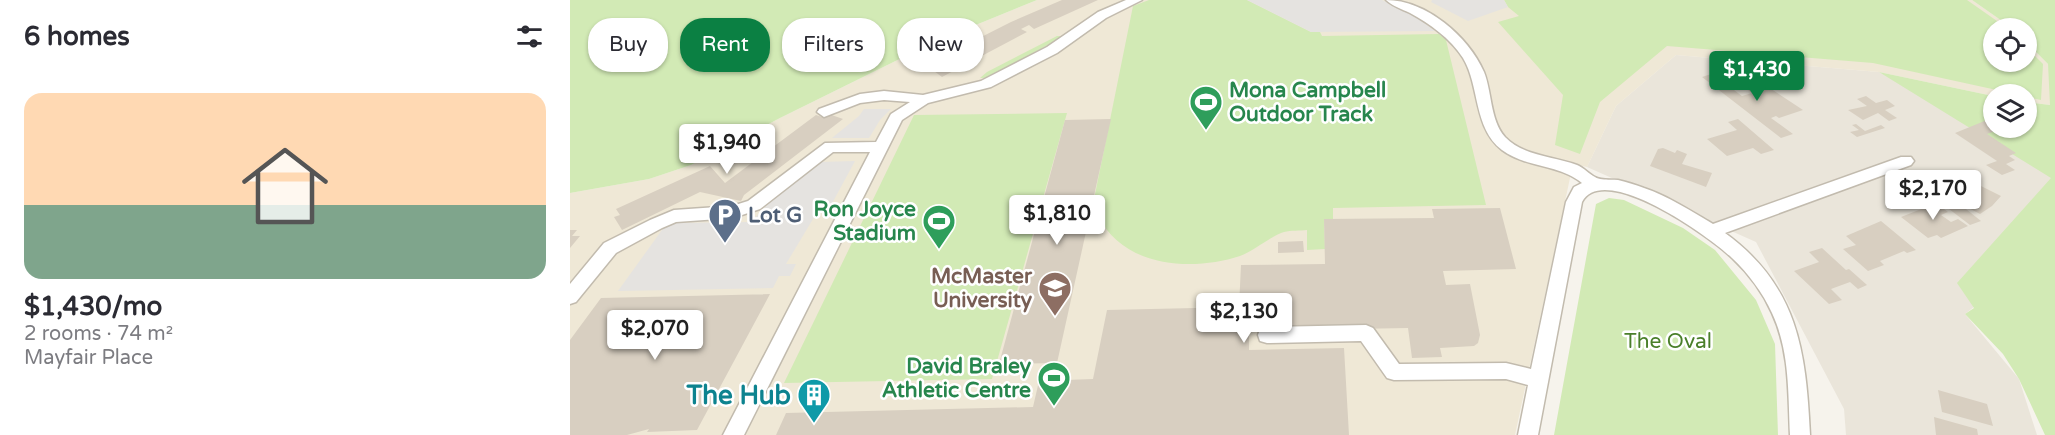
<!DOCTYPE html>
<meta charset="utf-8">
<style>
:root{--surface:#fff;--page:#f2f2f3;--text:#2b2b33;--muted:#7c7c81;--line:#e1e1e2;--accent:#0b8043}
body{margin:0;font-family:"Varela Round",sans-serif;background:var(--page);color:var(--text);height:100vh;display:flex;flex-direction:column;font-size:22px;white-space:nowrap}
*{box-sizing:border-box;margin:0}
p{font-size:20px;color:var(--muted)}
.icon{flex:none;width:33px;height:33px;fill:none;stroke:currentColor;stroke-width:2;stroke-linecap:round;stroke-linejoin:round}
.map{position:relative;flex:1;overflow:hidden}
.details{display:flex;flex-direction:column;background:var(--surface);width:570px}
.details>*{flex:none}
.hud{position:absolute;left:18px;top:18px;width:570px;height:54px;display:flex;gap:12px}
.fabs{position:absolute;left:1413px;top:18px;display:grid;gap:12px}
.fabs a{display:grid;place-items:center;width:54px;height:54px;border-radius:50%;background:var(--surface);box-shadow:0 2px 4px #0004;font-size:30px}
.price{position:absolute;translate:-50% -51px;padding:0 14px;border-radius:6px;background:#fff;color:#222;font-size:20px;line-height:39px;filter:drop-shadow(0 2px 3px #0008)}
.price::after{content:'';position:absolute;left:50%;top:36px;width:18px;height:14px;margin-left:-9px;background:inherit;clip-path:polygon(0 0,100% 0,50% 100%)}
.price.current{background:var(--accent);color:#fff}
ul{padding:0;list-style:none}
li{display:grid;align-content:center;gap:12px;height:318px;padding:0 24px}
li+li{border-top:2px solid var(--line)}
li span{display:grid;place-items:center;height:186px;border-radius:18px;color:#555}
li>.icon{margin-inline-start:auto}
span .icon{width:108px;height:108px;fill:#fffc;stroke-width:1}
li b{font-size:26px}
h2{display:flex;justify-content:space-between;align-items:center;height:72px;padding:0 24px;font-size:26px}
.tag{padding:0 21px;border-radius:24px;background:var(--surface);box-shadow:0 2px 4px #0004;font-size:21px;line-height:54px}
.tag.current{background:var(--accent);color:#fff}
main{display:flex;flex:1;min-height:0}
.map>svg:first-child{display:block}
</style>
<main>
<section class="details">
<h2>6 homes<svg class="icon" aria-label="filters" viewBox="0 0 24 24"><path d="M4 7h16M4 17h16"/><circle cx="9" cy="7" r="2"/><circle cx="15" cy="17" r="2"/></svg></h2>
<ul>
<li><span style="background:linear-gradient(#ffd9b3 60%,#7fa58c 0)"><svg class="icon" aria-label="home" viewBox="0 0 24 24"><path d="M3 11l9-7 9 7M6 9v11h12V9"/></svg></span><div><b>$1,430/mo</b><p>2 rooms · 74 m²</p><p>Mayfair Place</p></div></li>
</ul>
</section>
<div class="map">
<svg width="1485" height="435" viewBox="0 0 1485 435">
<rect width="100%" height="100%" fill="#f6f3ec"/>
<!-- residential -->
<path fill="#eae5da" d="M1106,55L1309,72L1485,158V243L1395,314L1449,379L1467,435H1276L1274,409L1186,242L1017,167L1046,106Z"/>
<!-- education -->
<path fill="#efe8d6" d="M467,0H1402L1442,28H1424V62H1456L1457,43L1478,64L1482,85L1480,105L1457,102L1456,94H1424L1423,96L1309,72L1106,55L1046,106L1017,167L1003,164L945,435H0V193L79,179L121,165L210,118L364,42Z"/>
<!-- green -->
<path fill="#d2eab5" d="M0,0H467L364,42L210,118L121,165L79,179L0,193Z
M579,0H677L741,32H750L752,36L869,34L876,40L916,205L763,208V219L754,220L755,249L737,250V230C730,231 721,230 714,232C704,234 684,251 670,256C621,272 552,267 528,215L521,214L563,6Z
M934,0H1397L1437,28H1424V62H1456L1457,48L1473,64L1471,100L1457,97L1456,94H1445L1303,63L1097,46L1030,102L1010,154L985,145L993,95L928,22L949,16L938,7Z
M1402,0H1485V435H1475L1449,379L1433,354L1395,314L1404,308L1387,283L1481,178L1309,72L1423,96L1424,128H1456L1457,102L1480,105L1478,64L1457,43L1456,28H1442Z
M487,36H494L418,78H410L417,72Z
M497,113L422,379L214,383L344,115Z
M1039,198L1054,200L1113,228L1145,250L1186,300L1205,344L1208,435H984L1026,204Z"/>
<!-- parking -->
<path fill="#e5e3e0" d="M677,0H812L845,16L865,31L741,32Z
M862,0H934L938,7L898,21L861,2Z
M294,109H321L310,120L299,138H262L289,116Z
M285,161L259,209H249L216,264H226L220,276H209L203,288L48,291L97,223L181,222L198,204L249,162Z"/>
<!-- building -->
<path fill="#d8cfc1" d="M492,0H528L464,29L459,25L451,29L457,32L372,77L356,65L441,22Z
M1150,71L1168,84L1160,87L1172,96L1182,93L1173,86L1189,81L1233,110L1209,118L1206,116L1201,118L1223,134L1211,138L1132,77Z
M1296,96L1306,103L1317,100L1325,106L1315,110L1327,118L1319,121L1308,113L1293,120L1278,110L1297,106L1287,99Z
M256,113L273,119L174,195L171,201L130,192L52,230L44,217L50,215L46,209L140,166L155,183L246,115L252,117Z
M541,119L487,363L429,364L495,120Z
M1168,119L1204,150L1191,154L1183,148L1157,156L1137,139L1167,130L1158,122Z
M1417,120L1424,125V128L1430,129L1417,134L1446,153L1439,156L1445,160L1436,164L1445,170L1432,175L1416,165L1427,161L1385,133Z
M1286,124L1295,131L1311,125L1315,128L1287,137L1280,132L1289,130L1282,125Z
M1093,148L1105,153L1107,150L1117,154L1112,164L1142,173L1136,187L1080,166L1088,149Z
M1405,183L1431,196L1422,206L1410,214L1395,206L1397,203L1390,199Z
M1362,200L1378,212L1371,215L1381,222L1388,219L1398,226L1371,238L1367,235L1358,238L1331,217L1354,208L1350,205Z
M1391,205L1411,221L1400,225L1379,209Z
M930,208L946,269L873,271L876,285L900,284L910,335L908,343L904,346L870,348L872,357L842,358L838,328L679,331V350L774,348L779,435H206L216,413L463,407L469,381L523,379L537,310L669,307L671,265L755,264L754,219L864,218L862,209Z
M1311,221L1346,250L1337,253L1334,251L1310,261L1314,265L1298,271L1273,249L1286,245L1276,236Z
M0,230H7L2,236H10L0,248Z
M733,241L734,252L708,253V242Z
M1252,248L1276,270L1279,269L1297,285L1288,289L1280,282L1261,289L1272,300L1259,304L1224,271L1249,262L1239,252Z
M200,294L127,430L77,432L79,429L57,435H0V340L31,298Z
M1368,390L1417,404L1423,426L1372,412Z
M1364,417L1407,429L1408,435H1366Z"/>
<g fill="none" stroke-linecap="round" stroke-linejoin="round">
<!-- minor casing -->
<g stroke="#c2bbae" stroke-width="3">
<path id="minor" d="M556,0H572L536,18L487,53L421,87L358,103L332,120L174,435H153L300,152H263L190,209L163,218L106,222L92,228L46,253L6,302L0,304V284L34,243L80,220L104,210L162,206L178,201L255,143L306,142L321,114L340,102L314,100L290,103L254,117L247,112L249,109L290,94L314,91L353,95L411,81L477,47L528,12Z
M816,0C856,0 898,36 914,72C922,92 920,120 935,137C953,156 983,156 1007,165C1014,168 1019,174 1025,177C1031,181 1041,179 1048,180C1057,182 1066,185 1074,188C1098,196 1121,211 1143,224L1331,157H1341L1344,161L1341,165L1155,233C1228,286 1236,351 1240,435H1220C1218,394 1220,351 1202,313C1193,293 1178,273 1162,258C1140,237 1034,161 1012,202L968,435H948L958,385L936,379L824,380L817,378L791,341L697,343L690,341L688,335L690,329L697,327L796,325L803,328L829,364L936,363L961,369L996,202L1004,187L1012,183C989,164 956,168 932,150C903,128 910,86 893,58C880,38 860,24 840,13C832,9 822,6 816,0Z"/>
</g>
<!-- minor -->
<use href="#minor" fill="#fff" fill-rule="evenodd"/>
</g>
<!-- icons -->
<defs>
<g id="stadium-pin" transform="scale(1.725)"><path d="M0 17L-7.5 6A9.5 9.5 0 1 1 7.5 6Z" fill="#2e9e5b" stroke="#fff"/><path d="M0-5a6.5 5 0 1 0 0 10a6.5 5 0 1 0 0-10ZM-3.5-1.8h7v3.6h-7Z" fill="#fff"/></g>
<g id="parking-pin" transform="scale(1.725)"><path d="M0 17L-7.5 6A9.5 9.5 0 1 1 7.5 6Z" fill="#5c6f8a" stroke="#fff"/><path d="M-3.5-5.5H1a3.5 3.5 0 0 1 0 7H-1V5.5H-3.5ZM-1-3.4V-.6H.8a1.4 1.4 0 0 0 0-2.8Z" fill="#fff"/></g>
<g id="university-pin" transform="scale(1.725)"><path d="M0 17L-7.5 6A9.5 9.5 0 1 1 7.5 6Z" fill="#8d6e63" stroke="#fff"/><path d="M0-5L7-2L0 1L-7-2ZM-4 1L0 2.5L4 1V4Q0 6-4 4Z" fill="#fff"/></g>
<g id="building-pin" transform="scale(1.725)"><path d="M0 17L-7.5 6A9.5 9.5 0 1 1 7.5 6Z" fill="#0f9aa8" stroke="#fff"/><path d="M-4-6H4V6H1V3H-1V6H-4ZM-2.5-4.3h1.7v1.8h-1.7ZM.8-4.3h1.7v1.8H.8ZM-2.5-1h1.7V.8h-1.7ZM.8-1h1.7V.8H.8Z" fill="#fff"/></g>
</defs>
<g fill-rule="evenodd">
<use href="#stadium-pin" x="636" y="102"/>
<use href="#parking-pin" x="155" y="215"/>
<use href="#stadium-pin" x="369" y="221"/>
<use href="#university-pin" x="485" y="288"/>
<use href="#stadium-pin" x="484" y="378"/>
<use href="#building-pin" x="244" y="395"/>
</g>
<g text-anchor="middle" stroke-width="5" stroke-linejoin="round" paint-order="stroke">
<!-- leisure labels -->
<g font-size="21" font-weight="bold" fill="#27864d" stroke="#fff" text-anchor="end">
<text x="659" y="97" text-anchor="start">Mona Campbell<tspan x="659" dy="24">Outdoor Track</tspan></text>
<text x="346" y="216">Ron Joyce<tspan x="346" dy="24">Stadium</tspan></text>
<text x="461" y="373">David Braley<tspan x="461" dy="24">Athletic Centre</tspan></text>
</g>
<!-- service labels -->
<g font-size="21" font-weight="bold" fill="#4e5e75" stroke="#fff" text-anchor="start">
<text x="178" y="222">Lot G</text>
</g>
<!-- education labels -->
<g font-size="21" font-weight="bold" fill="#785e54" stroke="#fff" text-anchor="end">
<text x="462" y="283">McMaster<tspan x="462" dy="24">University</tspan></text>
</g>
<!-- park labels -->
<g font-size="21" fill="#4a7f2a" stroke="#fff">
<text x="1098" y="348">The Oval</text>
</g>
<!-- near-culture labels -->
<g font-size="26" font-weight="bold" fill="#0d838f" stroke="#fff" text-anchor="end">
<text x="221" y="404">The Hub</text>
</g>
</g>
</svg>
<div class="fabs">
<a><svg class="icon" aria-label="locate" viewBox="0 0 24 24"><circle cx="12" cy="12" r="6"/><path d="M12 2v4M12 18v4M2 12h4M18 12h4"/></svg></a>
<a><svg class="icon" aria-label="layers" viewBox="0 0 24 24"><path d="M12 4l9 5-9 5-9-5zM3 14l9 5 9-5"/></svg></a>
</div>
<b class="price current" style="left:1187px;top:102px">$1,430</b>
<b class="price" style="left:157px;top:175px">$1,940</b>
<b class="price" style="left:1363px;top:221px">$2,170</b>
<b class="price" style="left:487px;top:246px">$1,810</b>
<b class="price" style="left:674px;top:344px">$2,130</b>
<b class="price" style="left:85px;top:361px">$2,070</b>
<div class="hud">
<a class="tag">Buy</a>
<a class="tag current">Rent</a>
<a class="tag">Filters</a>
<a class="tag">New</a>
</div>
</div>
</main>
